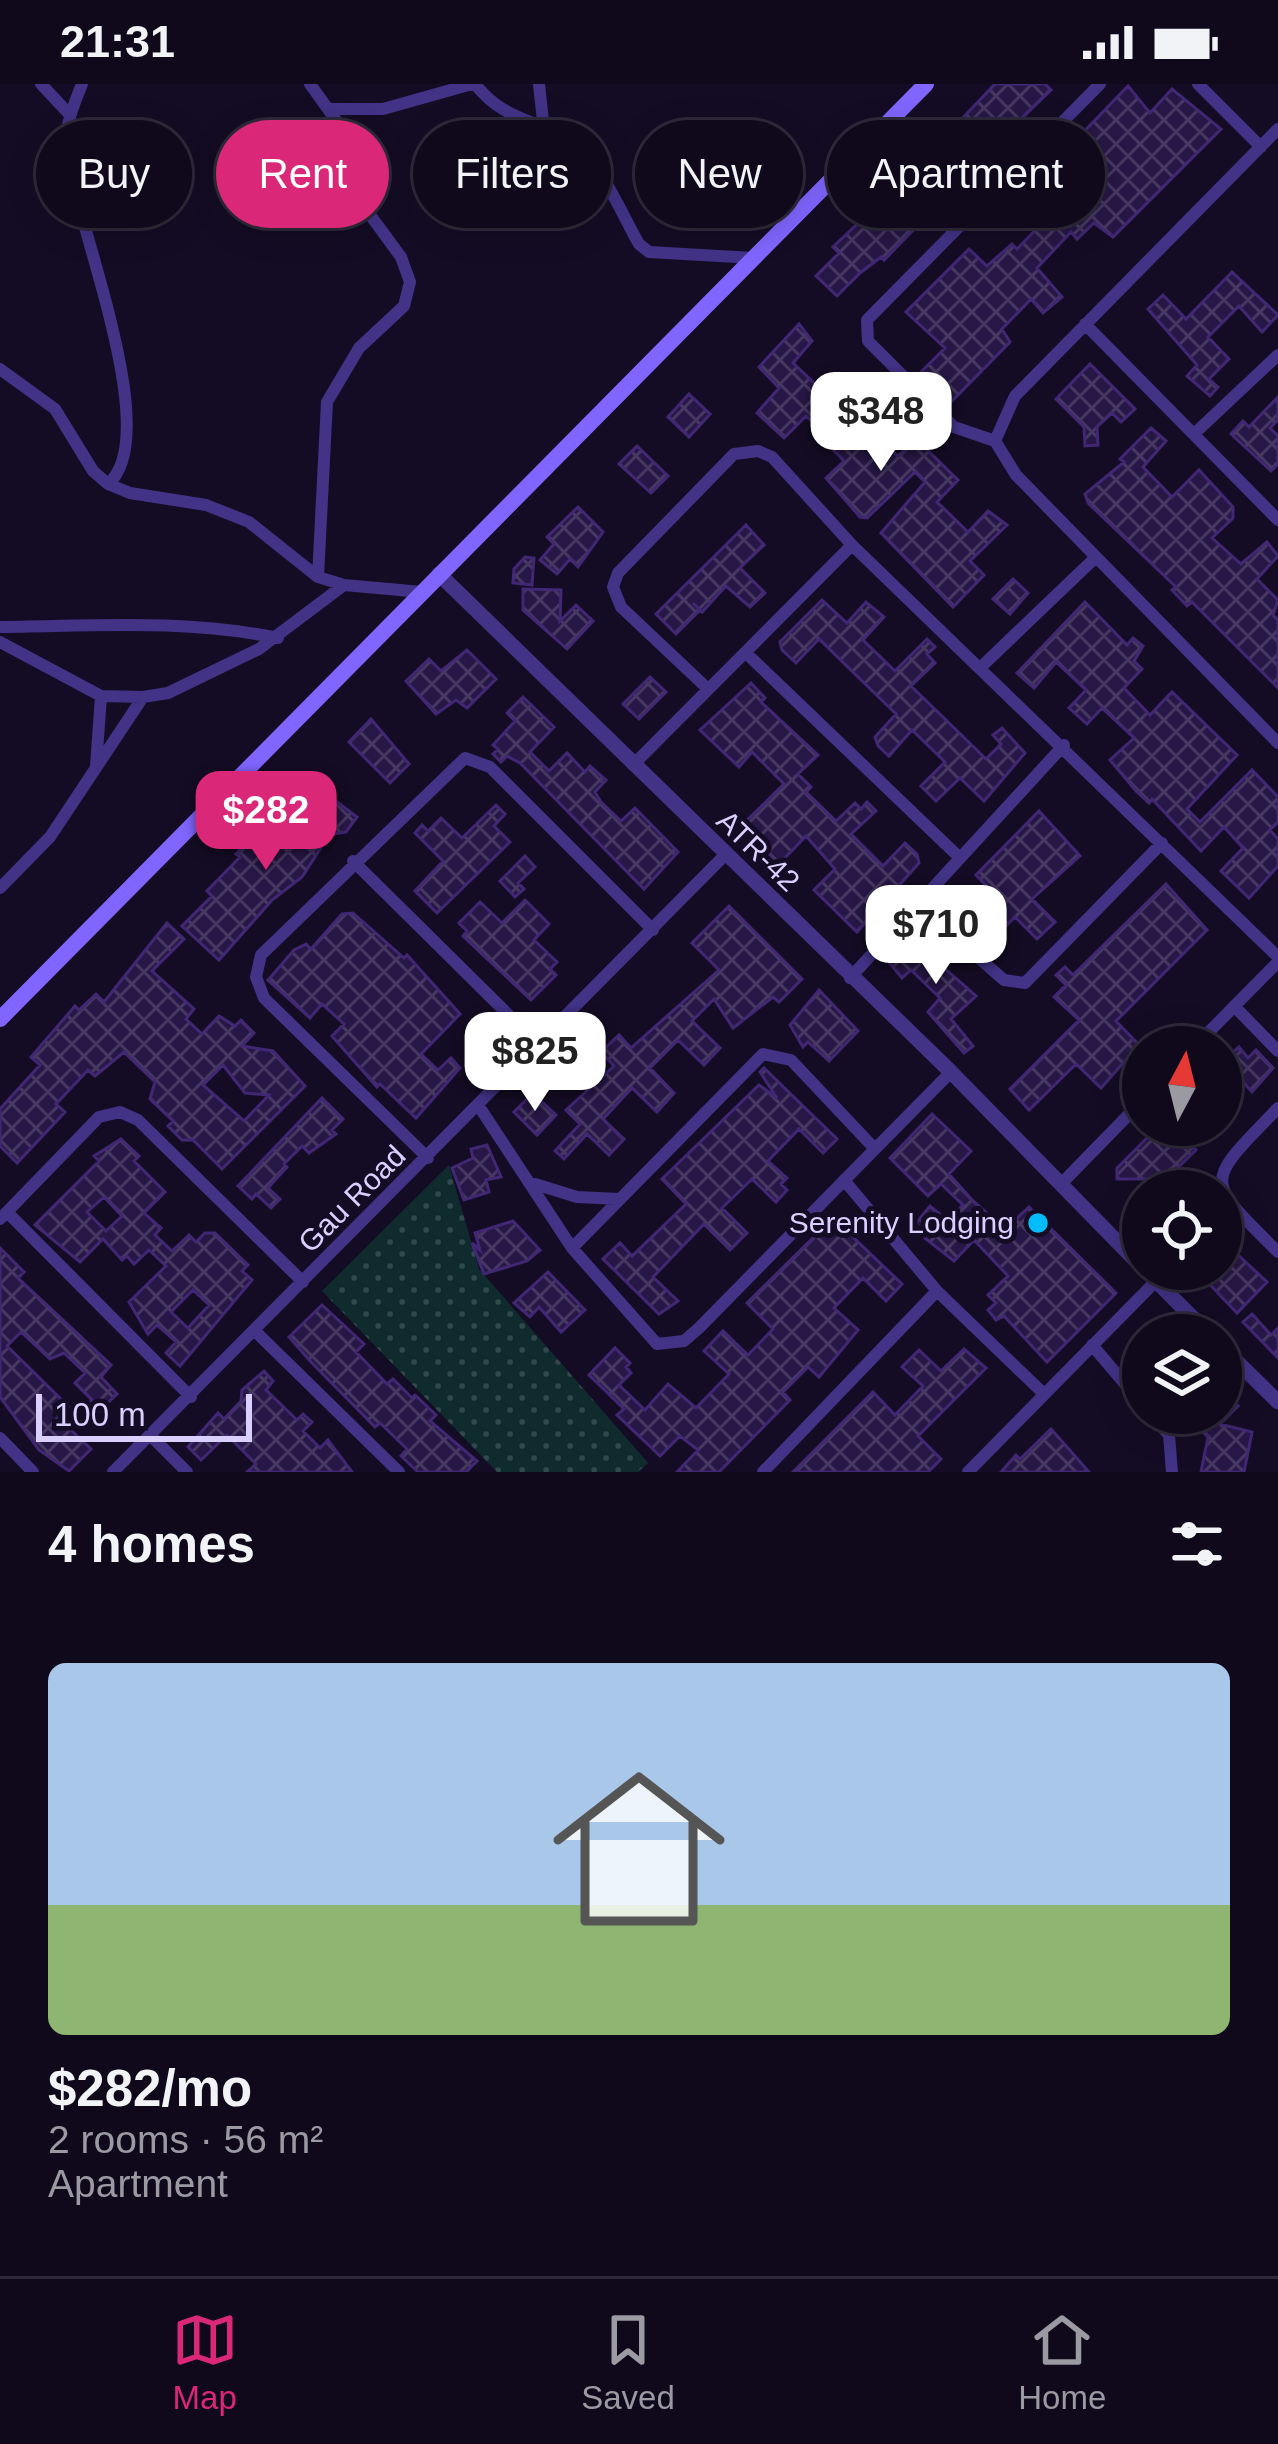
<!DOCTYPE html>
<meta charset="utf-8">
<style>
:root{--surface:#0f091b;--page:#181224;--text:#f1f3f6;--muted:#9b9aa3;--line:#2f2a3a;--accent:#db2777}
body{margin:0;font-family:Arial,sans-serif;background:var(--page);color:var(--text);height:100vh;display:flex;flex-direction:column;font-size:45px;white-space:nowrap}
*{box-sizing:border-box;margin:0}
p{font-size:39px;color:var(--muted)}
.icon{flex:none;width:66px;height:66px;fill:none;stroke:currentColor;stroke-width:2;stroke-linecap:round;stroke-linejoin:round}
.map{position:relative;height:1388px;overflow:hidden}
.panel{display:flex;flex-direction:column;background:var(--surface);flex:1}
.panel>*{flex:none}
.guide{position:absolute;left:36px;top:36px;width:1206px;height:108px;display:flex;gap:24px}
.needle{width:78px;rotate:7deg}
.controls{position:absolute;left:1122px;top:942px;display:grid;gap:24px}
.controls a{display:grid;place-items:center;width:120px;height:120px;border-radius:50%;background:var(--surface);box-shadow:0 6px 30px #0003,0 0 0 3px var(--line);font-size:60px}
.scale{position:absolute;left:36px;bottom:30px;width:216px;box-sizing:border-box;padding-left:12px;border:6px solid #dbcfff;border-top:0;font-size:33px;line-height:42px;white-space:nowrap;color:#dbcfff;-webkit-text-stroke:9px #140c24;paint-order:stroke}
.price{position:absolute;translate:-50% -102px;padding:0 27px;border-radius:24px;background:#fff;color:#222;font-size:39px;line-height:78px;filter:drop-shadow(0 3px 6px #0008)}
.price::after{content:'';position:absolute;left:50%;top:72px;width:36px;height:27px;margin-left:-18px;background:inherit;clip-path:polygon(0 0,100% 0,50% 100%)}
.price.current{background:var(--accent);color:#fff}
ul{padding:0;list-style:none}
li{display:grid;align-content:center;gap:24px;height:636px;padding:0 48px}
li span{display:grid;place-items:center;height:372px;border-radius:18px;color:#555}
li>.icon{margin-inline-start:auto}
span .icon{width:216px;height:216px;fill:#fffc;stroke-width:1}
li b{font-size:51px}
h2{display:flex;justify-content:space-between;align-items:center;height:144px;padding:0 48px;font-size:51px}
.chip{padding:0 42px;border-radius:54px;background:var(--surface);box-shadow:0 6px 30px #0003,0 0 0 3px var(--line);font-size:42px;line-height:108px}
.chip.current{background:var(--accent);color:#fff}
.status{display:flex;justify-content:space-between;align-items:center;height:84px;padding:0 60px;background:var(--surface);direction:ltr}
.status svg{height:33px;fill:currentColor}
.tabs{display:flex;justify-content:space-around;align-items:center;height:168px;border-top:3px solid var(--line);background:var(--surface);font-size:33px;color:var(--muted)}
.tabs a{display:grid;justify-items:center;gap:6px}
.tabs .current{color:var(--accent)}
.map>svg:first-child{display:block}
</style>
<div class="status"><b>21:31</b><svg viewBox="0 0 49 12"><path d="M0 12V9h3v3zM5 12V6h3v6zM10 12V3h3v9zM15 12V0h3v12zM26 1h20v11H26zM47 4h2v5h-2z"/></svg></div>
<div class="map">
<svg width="1278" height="1388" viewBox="0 0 1278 1388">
<defs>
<pattern id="grass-dots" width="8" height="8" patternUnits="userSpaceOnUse" patternTransform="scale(3)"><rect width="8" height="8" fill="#0f2b2e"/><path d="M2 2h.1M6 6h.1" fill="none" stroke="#31494d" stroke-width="1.8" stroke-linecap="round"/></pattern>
<pattern id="building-cross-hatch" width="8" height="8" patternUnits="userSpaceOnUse" patternTransform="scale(3)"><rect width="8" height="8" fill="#271746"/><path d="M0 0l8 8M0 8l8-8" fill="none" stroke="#463862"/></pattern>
</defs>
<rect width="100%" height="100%" fill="#140c24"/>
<!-- grass -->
<path fill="url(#grass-dots)" d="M449,1081L479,1185L648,1379L638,1388H497L322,1207Z"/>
<!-- building -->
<path fill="url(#building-cross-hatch)" stroke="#412774" stroke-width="3" fill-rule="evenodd" d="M995,0H1045L1051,6L984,71L956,41Z
M1128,2L1150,29L1172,5L1221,45L1113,153L1094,139L1077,155L1071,148L1037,184L1062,213L1043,229L1031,215L1002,245L1010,258L950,319L920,289L945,264L906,228L969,165L987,182L1012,160L1017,165L1043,138L1029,125L1037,117L1045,126L1062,110L1042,91Z
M955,72L972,86L884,176L881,173L860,189L837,212L816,192L839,169L833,163L897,102L903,108L923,88L933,97Z
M247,80L272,103L258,118L235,97Z
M1232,188L1278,231L1262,248L1239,222L1208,253L1229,275L1209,295L1218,303L1210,312L1187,292L1197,281L1148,225L1163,211L1186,235Z
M799,240L812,257L793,279L828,312L834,306L855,325L870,308L885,322L866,342L898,372L917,356L958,396L937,418L968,448L988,427L1007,441L970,477L984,491L953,523L881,449L925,398L915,388L867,434L860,433L826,394L844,377L822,354L825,350L806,332L784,354L757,329L779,304L759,283Z
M1090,280L1135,325L1121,338L1112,329L1097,343L1098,361L1085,362L1084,343L1056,315Z
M689,310L710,330L689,353L668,333Z
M1278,313V336L1270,344L1278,352V380L1271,387L1231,350L1243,337L1249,343Z
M1151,344L1166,357L1143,383L1172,413L1199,386L1233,423V434L1212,454L1241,480L1267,458L1278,472L1257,495L1278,516L1273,531L1278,536V604L1192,518L1187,522L1172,506L1176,503L1088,419L1085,410L1124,378L1120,375Z
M637,362L668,392L651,409L619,380Z
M578,423L603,448L578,483L570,475L557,490L540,476L554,460L547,453Z
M746,441L764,461L740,484L765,509L750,523L726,502L702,528L693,519L700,526L676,550L656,530Z
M525,473L534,474L532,501L513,499L514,485Z
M1013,495L1028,509L1010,530L993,515Z
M523,505L561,506L560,537L576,521L593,537L567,565L523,526Z
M822,516L847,539L866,518L884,533L863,556L895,587L927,555L935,563L927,570L935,579L911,602L986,675L1001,660L993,651L1002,644L1025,669L984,717L960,694L936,717L921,702L945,678L912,646L889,672L878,662L875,653L896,630L819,555L796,579L782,566L780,558Z
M1085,518L1127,561L1133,554L1143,562L1134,577L1142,585L1124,604L1150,631L1172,608L1237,671L1187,725L1200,738L1252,686L1278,713V738L1270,746L1278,755V782L1249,814L1221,787L1243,764L1224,743L1201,767L1152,715L1149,719L1136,707L1110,676L1134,654L1102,624L1087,640L1069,624L1086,606L1056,578L1034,604L1017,589Z
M467,566L496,595L467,624L456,616L436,630L406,597L429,575L441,587Z
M650,593L666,608L639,635L623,620Z
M751,599L765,614L761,618L818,671L798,690L811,703L806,708L836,737L855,719L861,725L867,718L876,727L851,750L883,782L905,759L917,770L919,779L857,848L814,806L835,785L806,752L778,781L741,742L784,700L752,668L739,683L700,646Z
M523,613L554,643L530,668L549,687L567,669L585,688L590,682L606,696L595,708L601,718L621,737L635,724L678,768L644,805L520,679L507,672L501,678L493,670L498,665L493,661L515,637L507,629Z
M371,635L409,680L390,699L349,658Z
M312,700L331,720L336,717L357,733L346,748L329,751L302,793L272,816L219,876L182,842L212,812L207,807L240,773L236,770L250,755L260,766L288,727L313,749L300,703Z
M496,721L505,730L494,742L510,758L437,829L415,807L443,777L415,749L422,741L428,747L441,734L462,754Z
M1039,727L1080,772L1032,815L1055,838L1037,855L1015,833L991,857L971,837L996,812L976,791Z
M525,772L535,783L518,799L524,805L515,813L500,797Z
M1166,800L1207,846L1116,937L1139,961L1101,1004L1076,980L1029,1026L1010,1005L1079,936L1054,913L1066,901L1056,891L1065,883L1073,891Z
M525,816L549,840L534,856L557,878L550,885L556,891L531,916L463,852L467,847L459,839L480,818L502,839Z
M729,822L802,895L779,918L773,913L733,944L714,915L692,937L720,964L704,981L678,956L650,984L674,1009L657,1028L632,1004L603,1035L624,1055L609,1071L587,1050L564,1075L555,1067L580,1040L566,1026L614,982L601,968L619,951L631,964L719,886L692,859Z
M353,829L404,874L407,871L460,930L421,970L438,986L451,974L460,984L416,1034L380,1000L377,1003L332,952L344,940L322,920L310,934L268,896L294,866L306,860L311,865L342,830Z
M167,839L184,855L152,887L194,925L186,935L202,950L219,932L235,942L241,936L254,949L242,962L273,967L305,1002L222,1085L193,1056H182L168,1042L173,1037L150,1015L155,998L124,968L95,992L88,986L56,1020L65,1028L17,1079L0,1062V1025L40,981L31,973L75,922L79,926L96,910L104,918ZM223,981L245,1009L269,1011L244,1037L203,1001Z
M908,852L976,912L951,935L973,962L964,969L928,928L940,914L911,886L902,894L888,877Z
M819,906L858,947L829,977L808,958L803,963L790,941Z
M1239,963L1248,974L1256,966L1273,984L1252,1008L1224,976Z
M764,984L837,1055L823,1069L799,1045L768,1077L787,1094L781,1100L787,1106L776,1118L752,1095L722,1124L747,1149L730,1166L704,1140L653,1193L678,1217L659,1230L603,1175L620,1159L632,1172L686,1120L662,1095L759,1001L777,1014L760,988Z
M533,1009L556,1031L537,1051L514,1028Z
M322,1014L343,1035L332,1046L336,1050L309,1069L302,1062L284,1080L287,1083L268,1104L280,1115L271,1124L256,1110L252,1115L238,1102Z
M932,1030L971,1067L949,1090L973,1117L1005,1145L1029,1123L1116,1209L1047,1278L1004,1232L996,1236L988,1226L996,1219L988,1211L1008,1192L974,1156L954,1177L912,1144L930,1122L947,1136L963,1121L941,1100L928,1112L890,1074Z
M1160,1041H1183L1177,1047L1196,1066L1166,1095H1117V1084Z
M121,1055L139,1072L134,1077L165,1108L144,1129L161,1144L155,1151L172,1167L189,1151L196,1158L205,1149H215L248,1181L242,1187L252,1196L180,1282L166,1269L176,1258L157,1241L148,1250L129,1218L166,1182L149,1166L134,1180L127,1172L122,1176L103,1155L80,1178L35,1141L99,1077L94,1072ZM104,1113L122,1132L106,1147L87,1128ZM193,1206L209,1221L188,1244L171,1228Z
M487,1061L501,1093L486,1096L489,1108L464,1116L452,1084L473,1074L471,1065Z
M833,1134L902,1200L886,1217L863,1194L834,1224L858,1246L819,1293L808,1283L783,1308L790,1316L719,1388H677L698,1366L680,1352L660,1372L617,1331L624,1325L589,1291L615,1264L630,1279L626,1283L631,1289L619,1301L645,1326L668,1300L696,1324L729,1290L704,1267L723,1247L748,1271L773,1245L747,1219Z
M513,1137L540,1166L527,1177L484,1190L472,1159L480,1166L475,1149Z
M1221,1155L1267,1198L1237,1229L1195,1185H1221Z
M0,1164L24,1188L18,1194L111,1281L101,1293L117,1310L92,1334L83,1325L92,1316L75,1299L85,1289L64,1269L50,1275L21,1248L7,1262L69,1323L58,1334L91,1365L69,1387L39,1366L0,1313Z
M548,1188L585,1226L561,1248L539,1223L530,1233L514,1219Z
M322,1221L364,1260L356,1268L387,1300L393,1295L412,1314L415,1311L436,1331L430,1337L477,1377L466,1388H418L401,1372L407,1365L380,1339L375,1343L311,1278L289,1253Z
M1252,1230L1271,1251L1278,1244V1274L1243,1238Z
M964,1265L986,1284L918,1352L941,1375L928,1388H793L873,1308L895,1331L923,1302L902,1283L919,1266L941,1287Z
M264,1287L273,1297L266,1306L297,1336L303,1330L312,1338L303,1347L320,1364L328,1356L352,1388H247L256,1380L227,1351L201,1376L188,1363L218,1329L224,1335L241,1317L242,1306Z
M1221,1306L1238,1322L1220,1340L1252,1348L1244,1388H1201L1208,1353L1184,1329H1221Z
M1051,1345L1089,1388H1001L1016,1371L1020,1375Z"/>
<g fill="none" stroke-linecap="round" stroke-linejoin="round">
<!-- minor -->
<path stroke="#423387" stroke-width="12" d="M41,0L70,31
M82,0C74,20 65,41 66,62C72,131 166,351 108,400
M310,0L343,46L354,109L401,173L410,198L404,222L359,264L327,318L318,493
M475,0C506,39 535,33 570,58C605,84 618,124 639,160L649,168L754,174
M539,0L544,46
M1198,0L1261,63
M331,25H383L472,0
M1278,45L1015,312L995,357L1016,391L1278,659
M1085,240L1278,436
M0,285L55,325L93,387L108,400L130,409L206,421L249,438L318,493L344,501
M1195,349L1278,271
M995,357L954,343L868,257L867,236L1100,0
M0,543C95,542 185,535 278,554
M0,558L101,612L143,613L168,609L259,565L344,501L422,508
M747,570L959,773
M981,583L1096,473
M708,605L621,523L613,503L618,489L734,370L758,367L772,373L852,461L1278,873
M633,681L852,461
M96,682L101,612
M353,777L539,961
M0,804L50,753L143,613
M918,821L1004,896L1025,899L1162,759
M850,894L1064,661
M1234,922L1278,967
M1194,963L1278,878
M480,1024L572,1164L657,1260L684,1257L699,1244L875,1065
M1278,1024C1205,1100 1202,1093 1278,1168
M428,1074L264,914L256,893L261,871L465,674L490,683L653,846
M844,1096L937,1207L1044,1310
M535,1100L577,1113L619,1115
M1061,1100L1143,1016
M7,1128L191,1313
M0,1135L99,1033L120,1028L138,1036L303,1198
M572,1164L763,970L791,976L875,1065L951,988
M255,1247L399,1388
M1092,1261L1143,1321
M1150,1329L1169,1351L1172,1388
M151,1352L187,1388
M0,1354L33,1388
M113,1388L724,772
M763,1388L937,1207
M968,1388L1156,1197"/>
<!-- tertiary -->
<path stroke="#423387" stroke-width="15" d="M439,490L951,988L1143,1184
M1144,1185L1210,1251
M1221,1262L1278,1318"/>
<!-- secondary -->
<path stroke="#8066ff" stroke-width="16" d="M0,935L926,0"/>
</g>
<!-- markers -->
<circle fill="#00bcfa" stroke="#140c24" stroke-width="4.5" cx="1038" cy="1139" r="12"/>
<g text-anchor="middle" stroke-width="10" stroke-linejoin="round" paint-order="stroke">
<!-- street labels -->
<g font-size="30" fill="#dbcfff" stroke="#140c24">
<text transform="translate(758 767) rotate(44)" y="10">ATR-42</text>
<text transform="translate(352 1115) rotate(-45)" y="10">Gau Road</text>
</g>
<!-- poi labels -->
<g font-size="30" fill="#dbcfff" stroke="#140c24" text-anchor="end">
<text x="1014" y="1149">Serenity Lodging</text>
</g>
</g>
</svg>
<div class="controls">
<a><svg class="needle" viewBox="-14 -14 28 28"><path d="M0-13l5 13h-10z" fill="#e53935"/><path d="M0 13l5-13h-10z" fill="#9b9aa3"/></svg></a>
<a><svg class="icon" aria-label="locate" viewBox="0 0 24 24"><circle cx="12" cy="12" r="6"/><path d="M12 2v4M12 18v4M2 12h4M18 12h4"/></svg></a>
<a><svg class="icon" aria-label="layers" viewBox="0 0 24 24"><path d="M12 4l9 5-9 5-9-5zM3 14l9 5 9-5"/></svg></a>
</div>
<div class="scale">100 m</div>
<b class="price" style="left:881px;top:390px">$348</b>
<b class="price current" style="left:266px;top:789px">$282</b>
<b class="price" style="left:936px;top:903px">$710</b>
<b class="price" style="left:535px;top:1030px">$825</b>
<div class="guide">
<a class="chip">Buy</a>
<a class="chip current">Rent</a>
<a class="chip">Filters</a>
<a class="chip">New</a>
<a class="chip">Apartment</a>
</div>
</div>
<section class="panel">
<h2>4 homes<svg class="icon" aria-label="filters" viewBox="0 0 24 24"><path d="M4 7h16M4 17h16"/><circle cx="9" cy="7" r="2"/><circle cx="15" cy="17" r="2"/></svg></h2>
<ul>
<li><span style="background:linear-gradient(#a9c7e8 65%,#8fb573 0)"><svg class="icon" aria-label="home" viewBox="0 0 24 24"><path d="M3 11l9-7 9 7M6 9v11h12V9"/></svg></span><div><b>$282/mo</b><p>2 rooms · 56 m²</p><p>Apartment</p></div></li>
</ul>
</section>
<nav class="tabs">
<a class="current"><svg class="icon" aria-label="map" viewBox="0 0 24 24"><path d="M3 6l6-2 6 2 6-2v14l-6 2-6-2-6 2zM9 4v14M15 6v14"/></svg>Map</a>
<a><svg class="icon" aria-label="saved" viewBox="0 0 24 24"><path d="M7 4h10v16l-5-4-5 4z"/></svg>Saved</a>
<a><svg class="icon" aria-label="home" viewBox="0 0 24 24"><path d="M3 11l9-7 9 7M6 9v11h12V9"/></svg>Home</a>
</nav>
